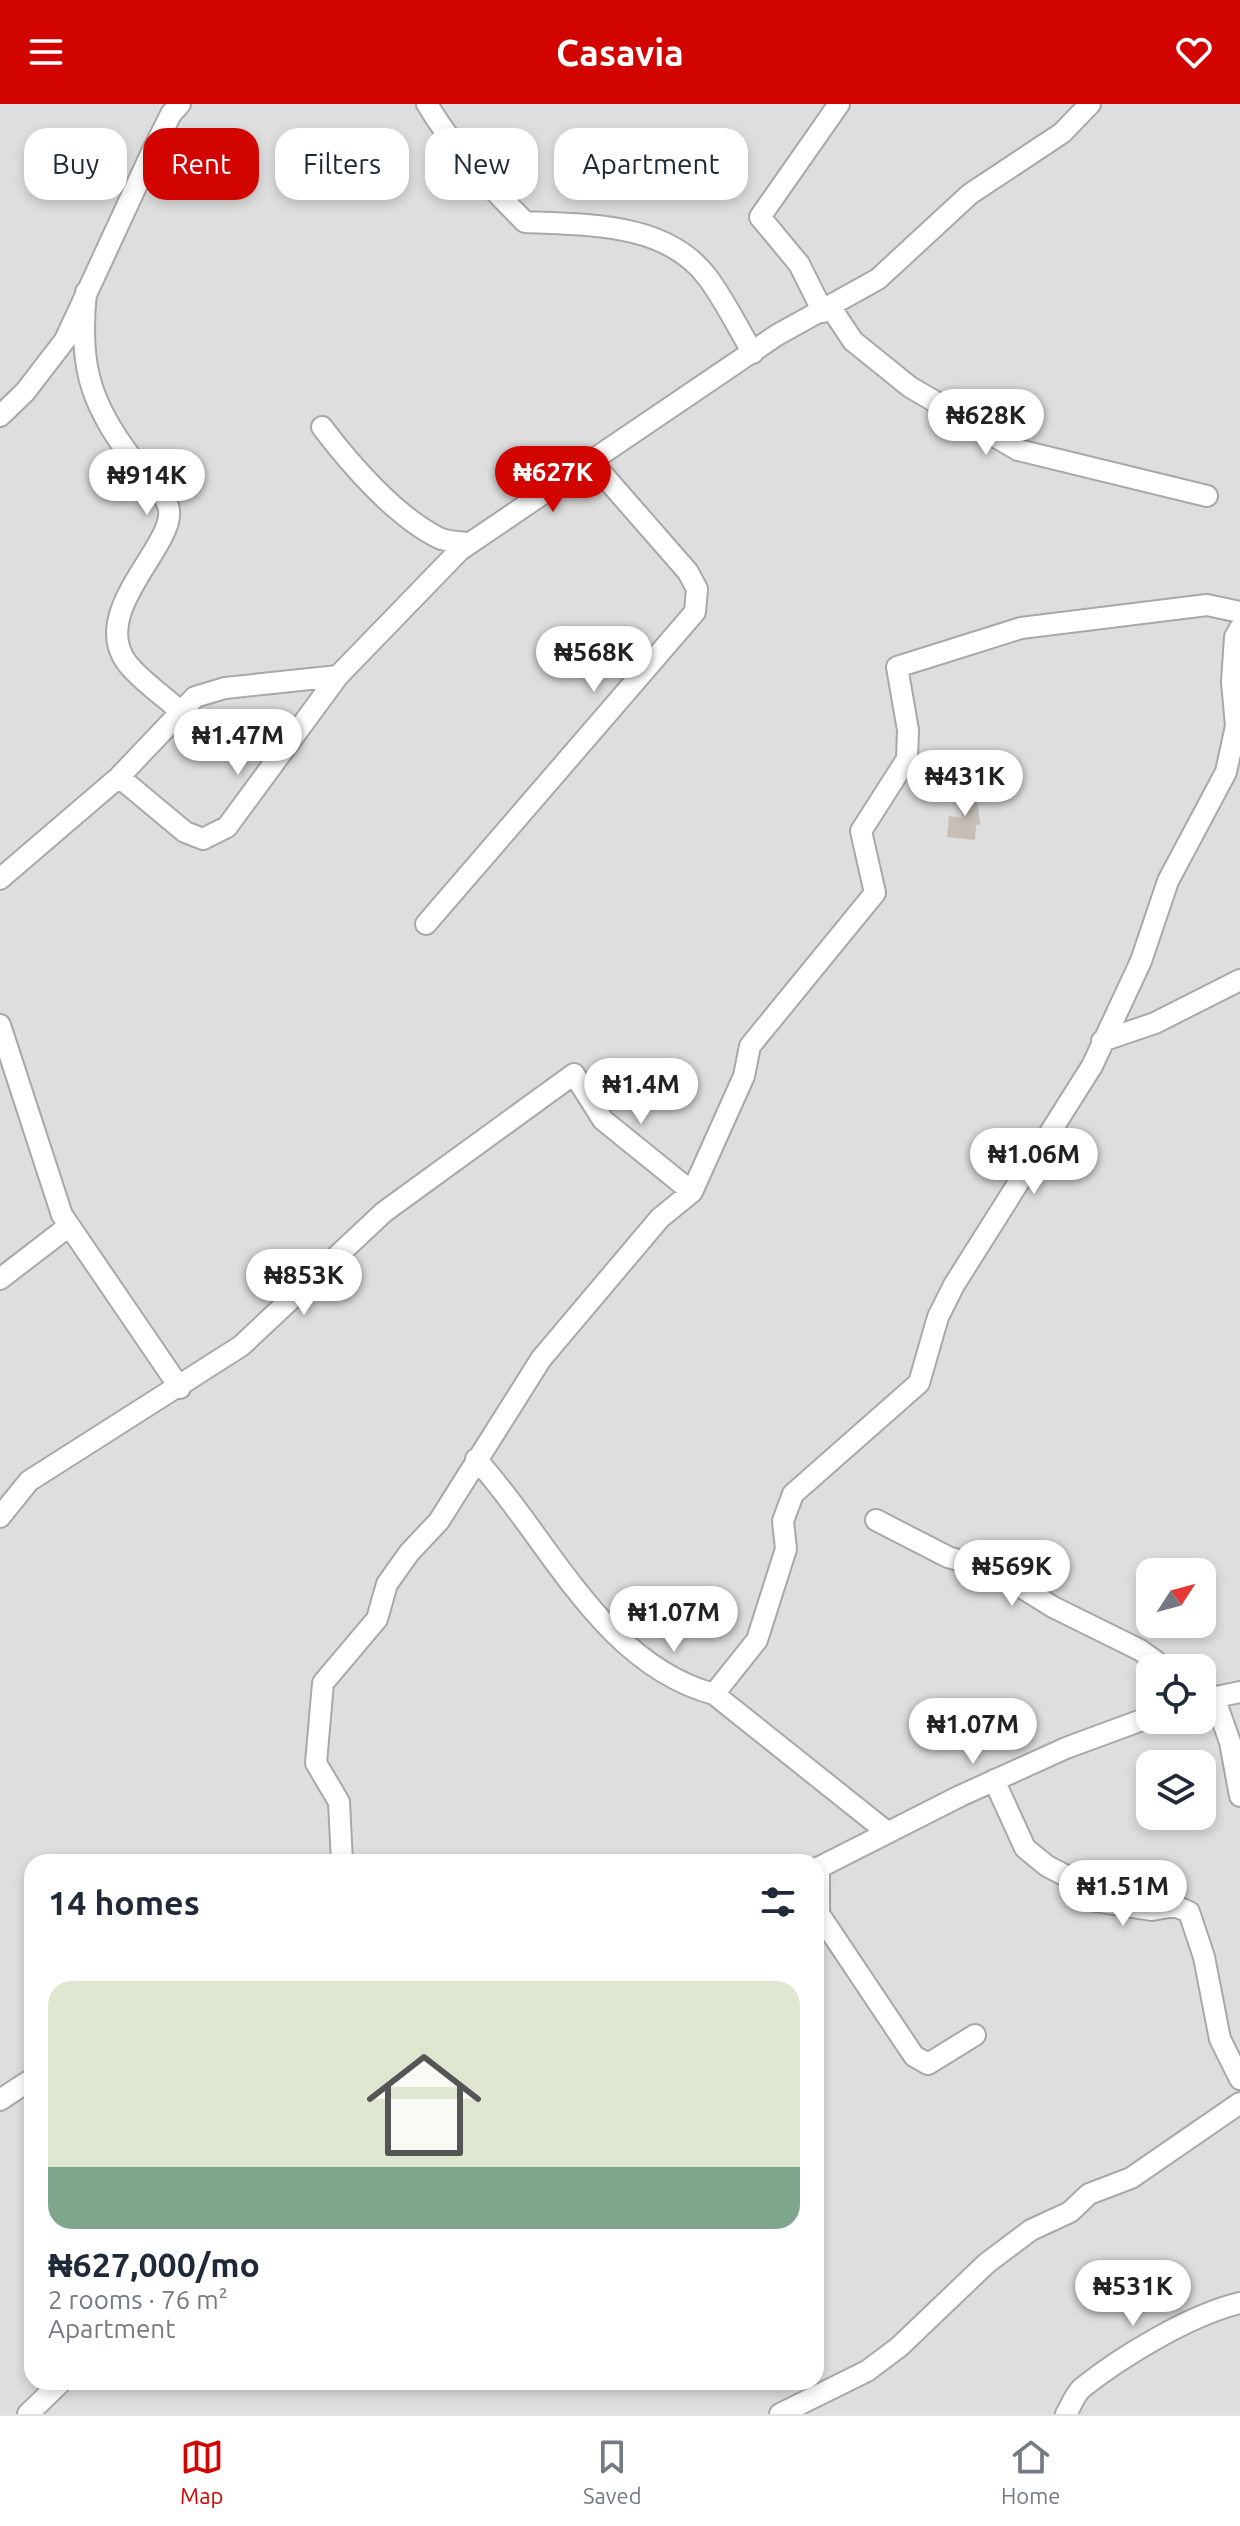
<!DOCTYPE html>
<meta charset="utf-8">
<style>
:root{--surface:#fff;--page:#f2f2f3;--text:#1f2937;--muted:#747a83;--line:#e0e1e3;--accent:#d20400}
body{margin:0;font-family:Ubuntu,sans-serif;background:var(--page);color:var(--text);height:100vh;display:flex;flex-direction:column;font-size:30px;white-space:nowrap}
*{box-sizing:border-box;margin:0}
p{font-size:26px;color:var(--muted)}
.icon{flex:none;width:44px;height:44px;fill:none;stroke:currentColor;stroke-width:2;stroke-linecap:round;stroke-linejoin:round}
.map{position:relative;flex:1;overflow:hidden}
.side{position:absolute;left:24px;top:1750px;width:800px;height:536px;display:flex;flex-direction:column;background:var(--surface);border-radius:24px;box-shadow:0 4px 12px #0003}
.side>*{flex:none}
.top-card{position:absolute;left:24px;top:24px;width:800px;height:72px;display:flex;gap:16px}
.needle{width:52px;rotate:54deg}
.controls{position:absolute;left:1136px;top:1454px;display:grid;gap:16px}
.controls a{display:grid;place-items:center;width:80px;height:80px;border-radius:16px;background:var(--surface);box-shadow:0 4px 12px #0003;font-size:40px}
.price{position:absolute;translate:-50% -68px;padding:0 18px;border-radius:28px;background:#fff;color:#222;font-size:26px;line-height:52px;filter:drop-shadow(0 2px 4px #0008)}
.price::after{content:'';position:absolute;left:50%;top:48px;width:24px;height:18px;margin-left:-12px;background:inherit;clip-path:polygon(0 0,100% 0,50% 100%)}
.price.active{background:var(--accent);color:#fff}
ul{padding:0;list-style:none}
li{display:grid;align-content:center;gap:16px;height:424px;padding:0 24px}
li+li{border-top:2px solid var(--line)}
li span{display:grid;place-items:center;height:248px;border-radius:24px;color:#555}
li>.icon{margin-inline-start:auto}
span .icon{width:144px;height:144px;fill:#fffc;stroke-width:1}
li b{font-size:34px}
h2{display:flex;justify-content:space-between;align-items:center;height:96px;padding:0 24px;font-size:34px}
.chip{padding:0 28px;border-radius:24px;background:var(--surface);box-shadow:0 4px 12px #0003;font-size:28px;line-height:72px}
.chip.active{background:var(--accent);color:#fff}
header{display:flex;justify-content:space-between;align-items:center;height:104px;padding:0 24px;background:var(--accent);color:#fff;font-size:36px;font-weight:700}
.menu{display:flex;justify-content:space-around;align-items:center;height:112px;border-top:2px solid var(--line);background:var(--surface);font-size:22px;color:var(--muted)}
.menu a{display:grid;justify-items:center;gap:4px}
.menu .active{color:var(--accent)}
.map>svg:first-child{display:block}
</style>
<header><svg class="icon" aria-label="menu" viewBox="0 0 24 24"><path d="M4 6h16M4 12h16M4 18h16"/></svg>Casavia<svg class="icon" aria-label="heart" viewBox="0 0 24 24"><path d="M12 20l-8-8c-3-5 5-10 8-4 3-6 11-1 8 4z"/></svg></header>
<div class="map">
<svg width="1240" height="2310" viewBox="0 0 1240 2310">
<rect width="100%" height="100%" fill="#f1eee8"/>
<!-- residential -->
<path fill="#dfdede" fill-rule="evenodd" d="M0,0H1240V2310H0ZM1150,1468H1202V1520H1150ZM1150,1564H1202V1616H1150ZM1150,1660H1202V1712H1150ZM32,1758H816V2278H32Z"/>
<!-- building -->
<path fill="#c6beb7" d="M976,687L980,720L976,721L975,736L947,733L949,712L962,714L959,689Z"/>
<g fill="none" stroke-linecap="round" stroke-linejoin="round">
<!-- minor casing -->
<g stroke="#a8a8a8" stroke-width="24">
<path id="minor" d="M427,0C453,44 489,82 525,118C587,121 667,118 708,174C725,197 738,224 753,249
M86,188C79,257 88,297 131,353C142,367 163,385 168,402C181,437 87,506 127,559C141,577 164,592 181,608
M831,204L853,237L910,283L1018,346L1207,392
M823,208L799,160L760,113L839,0
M0,312L25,288L65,236L152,48L171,10L180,0
M322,323C350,360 396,413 439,434C447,438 459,438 469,439
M119,673L185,728L203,735L227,723L338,572
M0,775L119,673L195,593L225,584L338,572L460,446L777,231L878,175L970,90L1062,29L1090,0
M426,820L695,508L697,485L688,468L592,358
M0,921L62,1111L180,1284
M1102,937L1155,919L1240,876
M0,1175L69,1122
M476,1355C549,1435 602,1560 714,1590L887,1728
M0,1413L29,1377L241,1242L384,1108L574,970L603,1016L692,1088
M876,1416L948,1453L995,1467L1053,1503L1140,1546L1165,1564
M1202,1586L1214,1593L1230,1638L1240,1692
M714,1590L757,1536L786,1445L783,1417L793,1390L919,1279L938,1213L954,1181L1092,962L1141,857L1168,777L1226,668L1236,622L1232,578L1235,533L1240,524
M1202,1596L1240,1588
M994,1676L1025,1744L1047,1762L1076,1777L1095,1797L1152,1806L1175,1802L1189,1808L1204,1853L1220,1935L1240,1975
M342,1758L339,1698L316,1659L323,1579L377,1515L387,1480L409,1449L439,1417L541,1255L660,1114L692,1088L744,972L750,942L875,789L861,727L907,655L908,626L897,563L1021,524L1207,501L1240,508
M819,1763V1810L914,1952L928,1960L975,1931
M816,1765L960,1692L1066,1644L1150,1613
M0,1996L32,1975
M28,2310L61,2278
M780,2310L867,2267L899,2243L987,2159L1031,2126L1070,2108L1089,2090L1131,2074L1240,1999
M1066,2310C1071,2302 1075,2290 1082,2284C1122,2252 1190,2211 1240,2199"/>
</g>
<!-- minor -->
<use href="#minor" stroke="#fff" stroke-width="20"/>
</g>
</svg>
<div class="controls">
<a><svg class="needle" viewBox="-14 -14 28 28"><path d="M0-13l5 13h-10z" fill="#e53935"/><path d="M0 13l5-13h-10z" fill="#747a83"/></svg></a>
<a><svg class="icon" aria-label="locate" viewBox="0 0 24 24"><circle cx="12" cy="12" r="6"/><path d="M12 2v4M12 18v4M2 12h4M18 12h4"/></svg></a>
<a><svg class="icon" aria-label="layers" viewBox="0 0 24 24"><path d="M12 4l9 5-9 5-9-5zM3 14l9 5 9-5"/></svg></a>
</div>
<b class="price" style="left:986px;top:353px">₦628K</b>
<b class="price active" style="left:553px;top:410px">₦627K</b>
<b class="price" style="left:147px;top:413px">₦914K</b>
<b class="price" style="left:594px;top:590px">₦568K</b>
<b class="price" style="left:238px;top:673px">₦1.47M</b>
<b class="price" style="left:965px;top:714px">₦431K</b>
<b class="price" style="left:641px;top:1022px">₦1.4M</b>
<b class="price" style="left:1034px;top:1092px">₦1.06M</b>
<b class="price" style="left:304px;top:1213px">₦853K</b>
<b class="price" style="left:1012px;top:1504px">₦569K</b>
<b class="price" style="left:674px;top:1550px">₦1.07M</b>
<b class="price" style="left:973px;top:1662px">₦1.07M</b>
<b class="price" style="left:1123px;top:1824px">₦1.51M</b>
<b class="price" style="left:1133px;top:2224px">₦531K</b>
<div class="top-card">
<a class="chip">Buy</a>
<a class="chip active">Rent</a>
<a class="chip">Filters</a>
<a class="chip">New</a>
<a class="chip">Apartment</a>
</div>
<section class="side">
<h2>14 homes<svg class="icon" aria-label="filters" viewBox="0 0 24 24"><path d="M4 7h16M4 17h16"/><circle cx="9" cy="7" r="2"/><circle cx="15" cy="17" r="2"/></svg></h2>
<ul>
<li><span style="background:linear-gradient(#dfe7d0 75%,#7fa58c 0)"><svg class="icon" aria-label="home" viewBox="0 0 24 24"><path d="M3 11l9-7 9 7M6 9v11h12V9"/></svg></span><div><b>₦627,000/mo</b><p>2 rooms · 76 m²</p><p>Apartment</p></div></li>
</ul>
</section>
</div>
<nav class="menu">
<a class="active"><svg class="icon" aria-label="map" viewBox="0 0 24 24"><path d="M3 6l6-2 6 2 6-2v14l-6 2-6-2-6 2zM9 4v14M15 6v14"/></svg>Map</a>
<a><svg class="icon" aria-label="saved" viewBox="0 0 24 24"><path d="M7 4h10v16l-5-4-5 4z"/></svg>Saved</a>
<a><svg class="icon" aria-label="home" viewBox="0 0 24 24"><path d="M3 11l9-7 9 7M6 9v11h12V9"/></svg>Home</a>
</nav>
